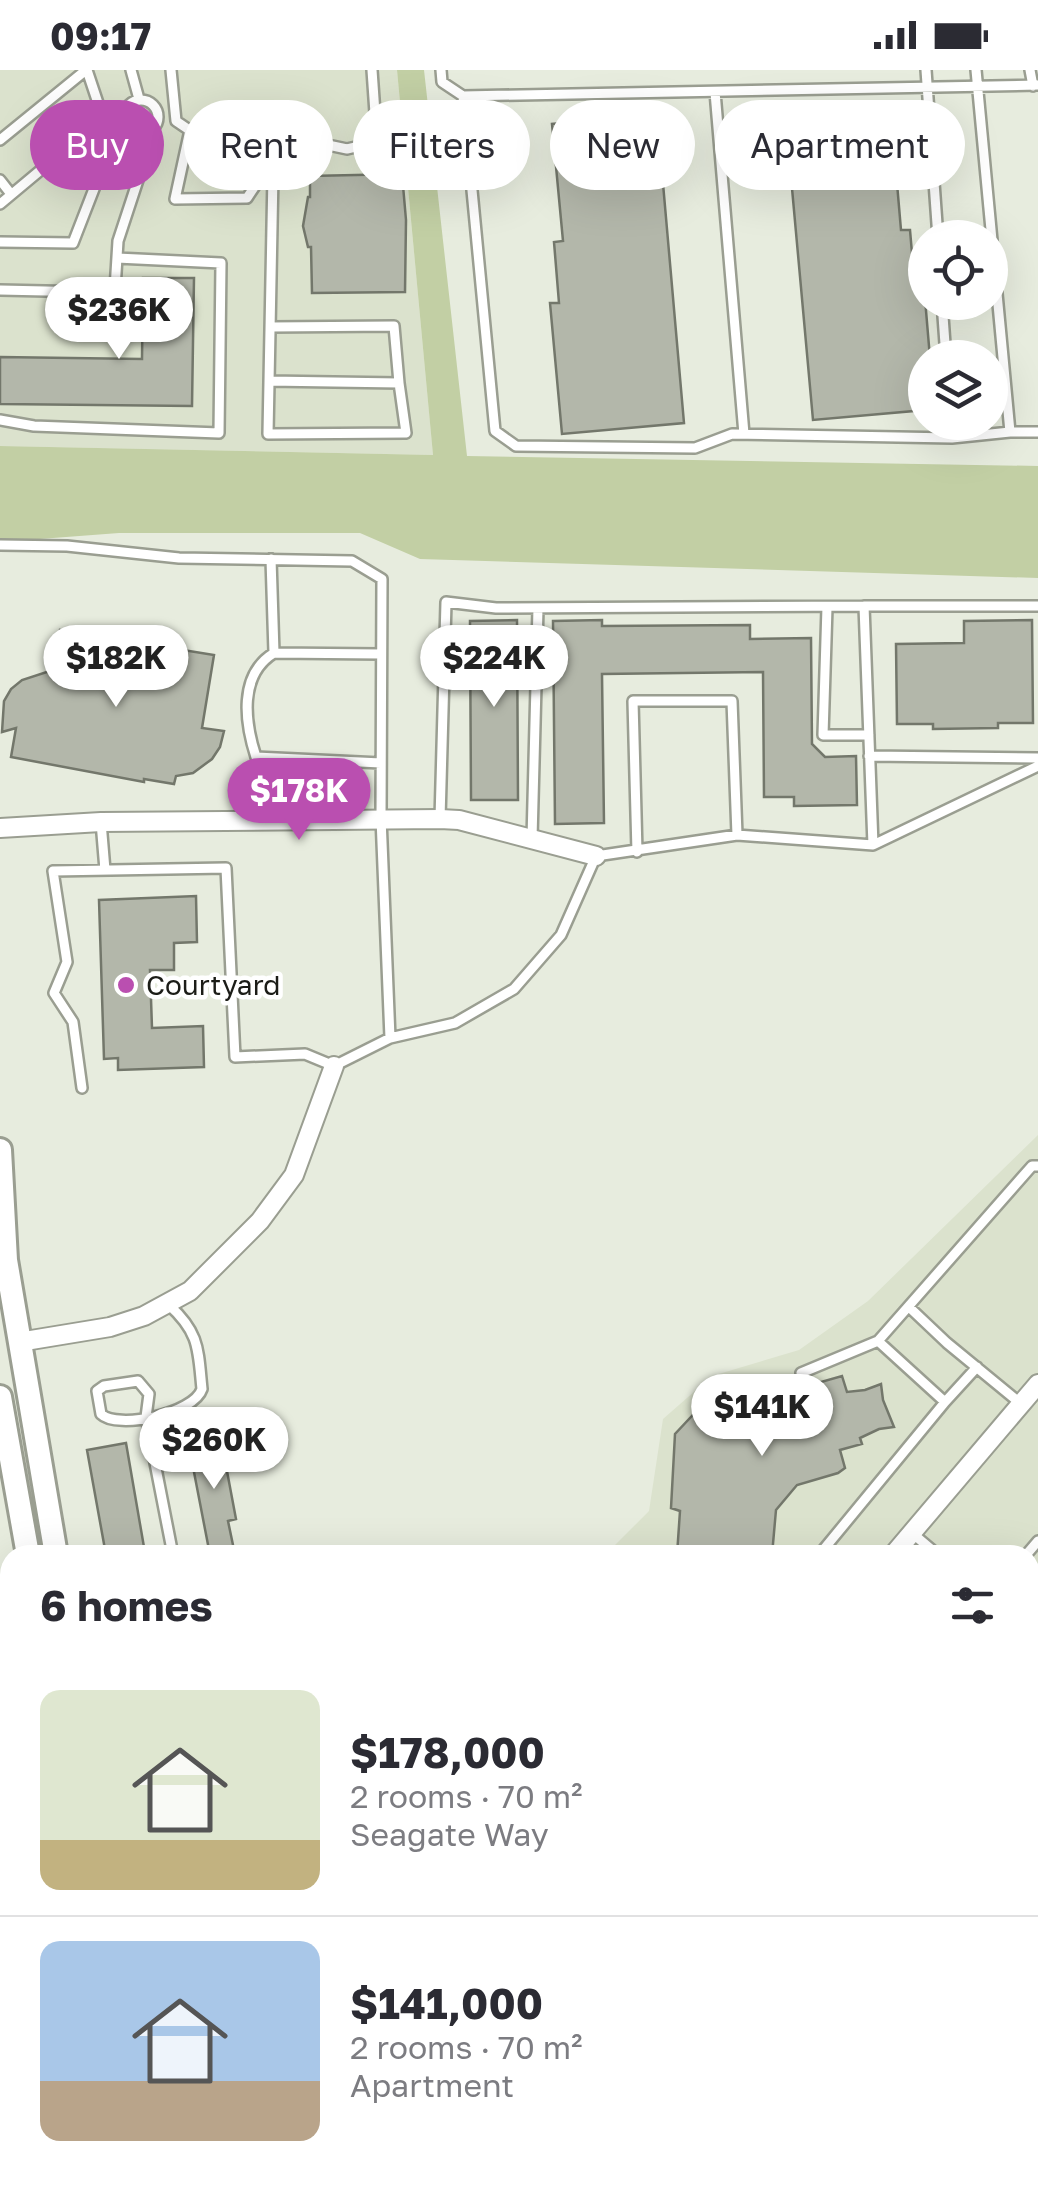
<!DOCTYPE html>
<meta charset="utf-8">
<style>
:root{--surface:#fff;--page:#f7f7f7;--text:#2b2b33;--muted:#7c7c81;--line:#e1e1e2;--accent:#ba4fb0}
body{margin:0;font-family:"Golos Text",sans-serif;background:var(--page);color:var(--text);height:100vh;display:flex;flex-direction:column;font-size:38px;white-space:nowrap}
*{box-sizing:border-box;margin:0}
p{font-size:32px;color:var(--muted)}
.icon{flex:none;width:55px;height:55px;fill:none;stroke:currentColor;stroke-width:2;stroke-linecap:round;stroke-linejoin:round}
.map{position:relative;flex:1;overflow:hidden}
.drawer{position:absolute;left:0px;top:1475px;width:1040px;height:642px;display:flex;flex-direction:column;background:var(--surface);border-radius:30px 30px 0 0;box-shadow:0 10px 40px #0002}
.drawer>*{flex:none}
.banner{position:absolute;left:30px;top:30px;width:980px;height:90px;display:flex;gap:20px}
.fabs{position:absolute;left:908px;top:150px;display:grid;gap:20px}
.fabs a{display:grid;place-items:center;width:100px;height:100px;border-radius:50%;background:var(--surface);box-shadow:0 10px 40px #0002;font-size:50px}
.price{position:absolute;translate:-50% -85px;padding:0 22px;border-radius:35px;background:#fff;color:#222;font-size:32px;line-height:65px;filter:drop-shadow(0 2px 5px #0008)}
.price::after{content:'';position:absolute;left:50%;top:60px;width:30px;height:22px;margin-left:-15px;background:inherit;clip-path:polygon(0 0,100% 0,50% 100%)}
.price.current{background:var(--accent);color:#fff}
ul{padding:0;list-style:none}
li{display:flex;align-items:center;gap:30px;height:250px;padding:0 40px}
li+li{border-top:2px solid var(--line)}
li span{display:grid;place-items:center;flex:none;width:280px;height:200px;border-radius:20px;color:#555}
li>.icon{margin-inline-start:auto}
span .icon{width:120px;height:120px;fill:#fffc;stroke-width:1}
li b{font-size:42px}
h2{display:flex;justify-content:space-between;align-items:center;height:120px;padding:0 40px;font-size:42px}
.chip{padding:0 35px;border-radius:45px;background:var(--surface);box-shadow:0 10px 40px #0002;font-size:35px;line-height:90px}
.chip.current{background:var(--accent);color:#fff}
.status{display:flex;justify-content:space-between;align-items:center;height:70px;padding:0 50px;background:var(--surface);direction:ltr}
.status svg{height:28px;fill:currentColor}
.map>svg:first-child{display:block}
</style>
<div class="status"><b>09:17</b><svg viewBox="0 0 49 12"><path d="M0 12V9h3v3zM5 12V6h3v6zM10 12V3h3v9zM15 12V0h3v12zM26 1h20v11H26zM47 4h2v5h-2z"/></svg></div>
<div class="map">
<svg width="1038" height="2117" viewBox="0 0 1038 2117">
<rect width="100%" height="100%" fill="#e7ecde"/>
<!-- built -->
<path fill="#dbe2cd" d="M0,0H397L433,385L0,376Z
M1038,1065V1566L1030,1568V1485H605L649,1441L663,1349L712,1306L799,1280L868,1231Z
M10,1891V2108H130L132,2117H0V1893Z"/>
<!-- green -->
<path fill="#c2cfa4" d="M397,0H424L467,386L1038,396V508L420,489L360,463H119L0,472V376L433,385Z
M0,1566L10,1612V1806L0,1809Z"/>
<!-- forest -->
<path fill="#a4b185" d="M1038,1725V2062L1030,2063V1726Z
M239,2108H756L703,2117H243Z"/>
<g fill="none" stroke-linecap="round" stroke-linejoin="round">
<!-- stream -->
<path stroke="#93a074" stroke-width="5" d="M1030,1821L1038,1820
M302,2117L318,2108"/>
</g>
<!-- building -->
<path fill="#b3b7aa" stroke="#73776b" stroke-width="2.5" d="M891,43L901,160H910L915,218L924,217L930,288H925V340L813,350L786,52Z
M657,45L684,353L562,364L550,233H559L554,172L563,171L552,54Z
M402,104L406,150L405,222L312,223L311,177H308L303,156L308,127H310V106Z
M143,208H194L192,336L0,334V287L142,289Z
M517,550L518,730H471L470,551Z
M602,550V556L750,555V569L811,568L812,674L825,687L856,686L857,735L794,736V727H764L763,602L602,604L604,753L555,754L553,551Z
M1032,550L1033,653H998V658L933,659V654H897L896,574L964,573V551Z
M60,560L214,585L202,658L224,661L220,677L212,689L193,703L176,706L174,714L144,709V712L11,687L16,658L2,662L4,631L11,619L22,610L53,600Z
M196,826L197,872L174,873V900H150L152,958L203,956L204,997L118,1000V988L104,989L99,830Z
M842,1306L847,1322L865,1320L881,1314L883,1330L894,1357L879,1359L860,1368L862,1374L840,1380L845,1398L838,1403L797,1415L776,1440L772,1485H677L680,1441L671,1438L675,1364L704,1333L776,1312L779,1324Z
M220,1364L236,1449L228,1451L233,1475L227,1485H210L188,1371Z
M126,1373L144,1477L130,1480L131,1485H106L87,1380Z"/>
<g fill="none" stroke-linecap="round" stroke-linejoin="round">
<!-- service casing -->
<g stroke="#9a9e91" stroke-width="14">
<path id="service" d="M87,0L103,48L124,49
M131,0L139,29
M171,0L176,51L232,89L257,113
M441,0L442,12L463,26L495,361L516,376L695,378L732,364L952,368L951,352
M926,0L938,168
M1030,0L1033,16
M715,22L744,364
M463,26L1038,15
M124 47a17 17 0 1 1 34 0a17 17 0 1 1-34 0Z
M190,60L175,129L247,128L257,113L328,75L347,79L377,72L372,0
M0,70L86,0
M0,110L11,124
M0,134L103,48L99,106L73,173L0,172
M0,220L91,222L115,219L118,171L139,107L140,64
M942,232L946,288
M271,257L394,256L399,313
M269,311L399,313L406,363L268,364L273,104
M0,350L34,356L219,363L221,193L117,188
M1010,362H1038
M952,368L1010,362L976,0
M0,475L67,476L179,488L352,491L382,509L381,748L390,968
M271,489L274,583
M827,537L823,665H869
M869,686L1038,688
M381,693L256,687C245,653 238,605 274,583L381,584
M440,749L446,532L496,538L864,536
M101,752L105,800
M532,769L538,538
M873,775L864,536H1038
M637,782L633,631H732L737,765
M82,1018L73,952L54,923L67,892L53,801L226,798L235,987L305,984L334,996L390,968L455,953L514,919L561,865L596,786L737,765L873,775L1038,696
M169,1235C200,1263 198,1280 202,1319C194,1344 117,1360 101,1344L97,1321L104,1316L138,1311L149,1324L146,1347L173,1485
M909,1237L947,1273L1020,1333
M977,1297L945,1332L878,1271L1032,1096H1038
M801,1303L878,1271
M912,1463L938,1485
M819,1485L945,1332
M1026,1485L1038,1471
M1030,1532H1038"/>
</g>
<!-- minor casing -->
<g stroke="#9a9e91" stroke-width="22">
<path id="minor" d="M0,758L101,752L440,749L459,750L596,786
M19,1272L110,1257L144,1246L190,1221L260,1151L294,1105L334,996
M893,1485L1038,1314"/>
</g>
<!-- secondary casing -->
<g stroke="#9a9e91" stroke-width="28">
<path id="secondary" d="M0,1080L6,1190L56,1485
M0,1327L28,1485
M158,2108L161,2117
M187,2108L190,2117"/>
</g>
<!-- primary casing -->
<g stroke="#cdcdcc" stroke-width="30">
<path id="primary" d="M1030,1644L1038,1643
M1030,1684H1038
M0,1847L10,1844"/>
</g>
<!-- service -->
<use href="#service" stroke="#fff" stroke-width="9"/>
<!-- minor -->
<use href="#minor" stroke="#fff" stroke-width="18"/>
<!-- secondary -->
<use href="#secondary" stroke="#fff" stroke-width="22"/>
<!-- primary -->
<use href="#primary" stroke="#d5e898" stroke-width="25"/>
<!-- tram -->
<path stroke="#888b81" stroke-width="2.5" d="M1030,2101L1038,2100
M928,2117L990,2108"/>
<!-- rail -->
<path stroke="#888b81" stroke-width="5" stroke-dasharray="18 18" stroke-linecap="butt" d="M1030,2089L1038,2088
M835,2117L897,2108"/>
</g>
<!-- markers -->
<circle fill="#ba4fb0" stroke="#fff" stroke-width="4" cx="126" cy="915" r="10"/>
<g text-anchor="middle" stroke-width="9" stroke-linejoin="round" paint-order="stroke">
<!-- poi labels -->
<g font-size="28" fill="#1b1c17" stroke="#fff" text-anchor="start">
<text x="146" y="925">Courtyard</text>
</g>
</g>
</svg>
<div class="fabs">
<a><svg class="icon" aria-label="locate" viewBox="0 0 24 24"><circle cx="12" cy="12" r="6"/><path d="M12 2v4M12 18v4M2 12h4M18 12h4"/></svg></a>
<a><svg class="icon" aria-label="layers" viewBox="0 0 24 24"><path d="M12 4l9 5-9 5-9-5zM3 14l9 5 9-5"/></svg></a>
</div>
<b class="price" style="left:119px;top:292px">$236K</b>
<b class="price" style="left:116px;top:640px">$182K</b>
<b class="price" style="left:494px;top:640px">$224K</b>
<b class="price current" style="left:299px;top:773px">$178K</b>
<b class="price" style="left:762px;top:1389px">$141K</b>
<b class="price" style="left:214px;top:1422px">$260K</b>
<div class="banner">
<a class="chip current">Buy</a>
<a class="chip">Rent</a>
<a class="chip">Filters</a>
<a class="chip">New</a>
<a class="chip">Apartment</a>
</div>
<section class="drawer">
<h2>6 homes<svg class="icon" aria-label="filters" viewBox="0 0 24 24"><path d="M4 7h16M4 17h16"/><circle cx="9" cy="7" r="2"/><circle cx="15" cy="17" r="2"/></svg></h2>
<ul>
<li><span style="background:linear-gradient(#dfe7d0 75%,#c2b280 0)"><svg class="icon" aria-label="home" viewBox="0 0 24 24"><path d="M3 11l9-7 9 7M6 9v11h12V9"/></svg></span><div><b>$178,000</b><p>2 rooms · 70 m²</p><p>Seagate Way</p></div></li>
<li><span style="background:linear-gradient(#a9c7e8 70%,#b9a48a 0)"><svg class="icon" aria-label="home" viewBox="0 0 24 24"><path d="M3 11l9-7 9 7M6 9v11h12V9"/></svg></span><div><b>$141,000</b><p>2 rooms · 70 m²</p><p>Apartment</p></div></li>
</ul>
</section>
</div>
